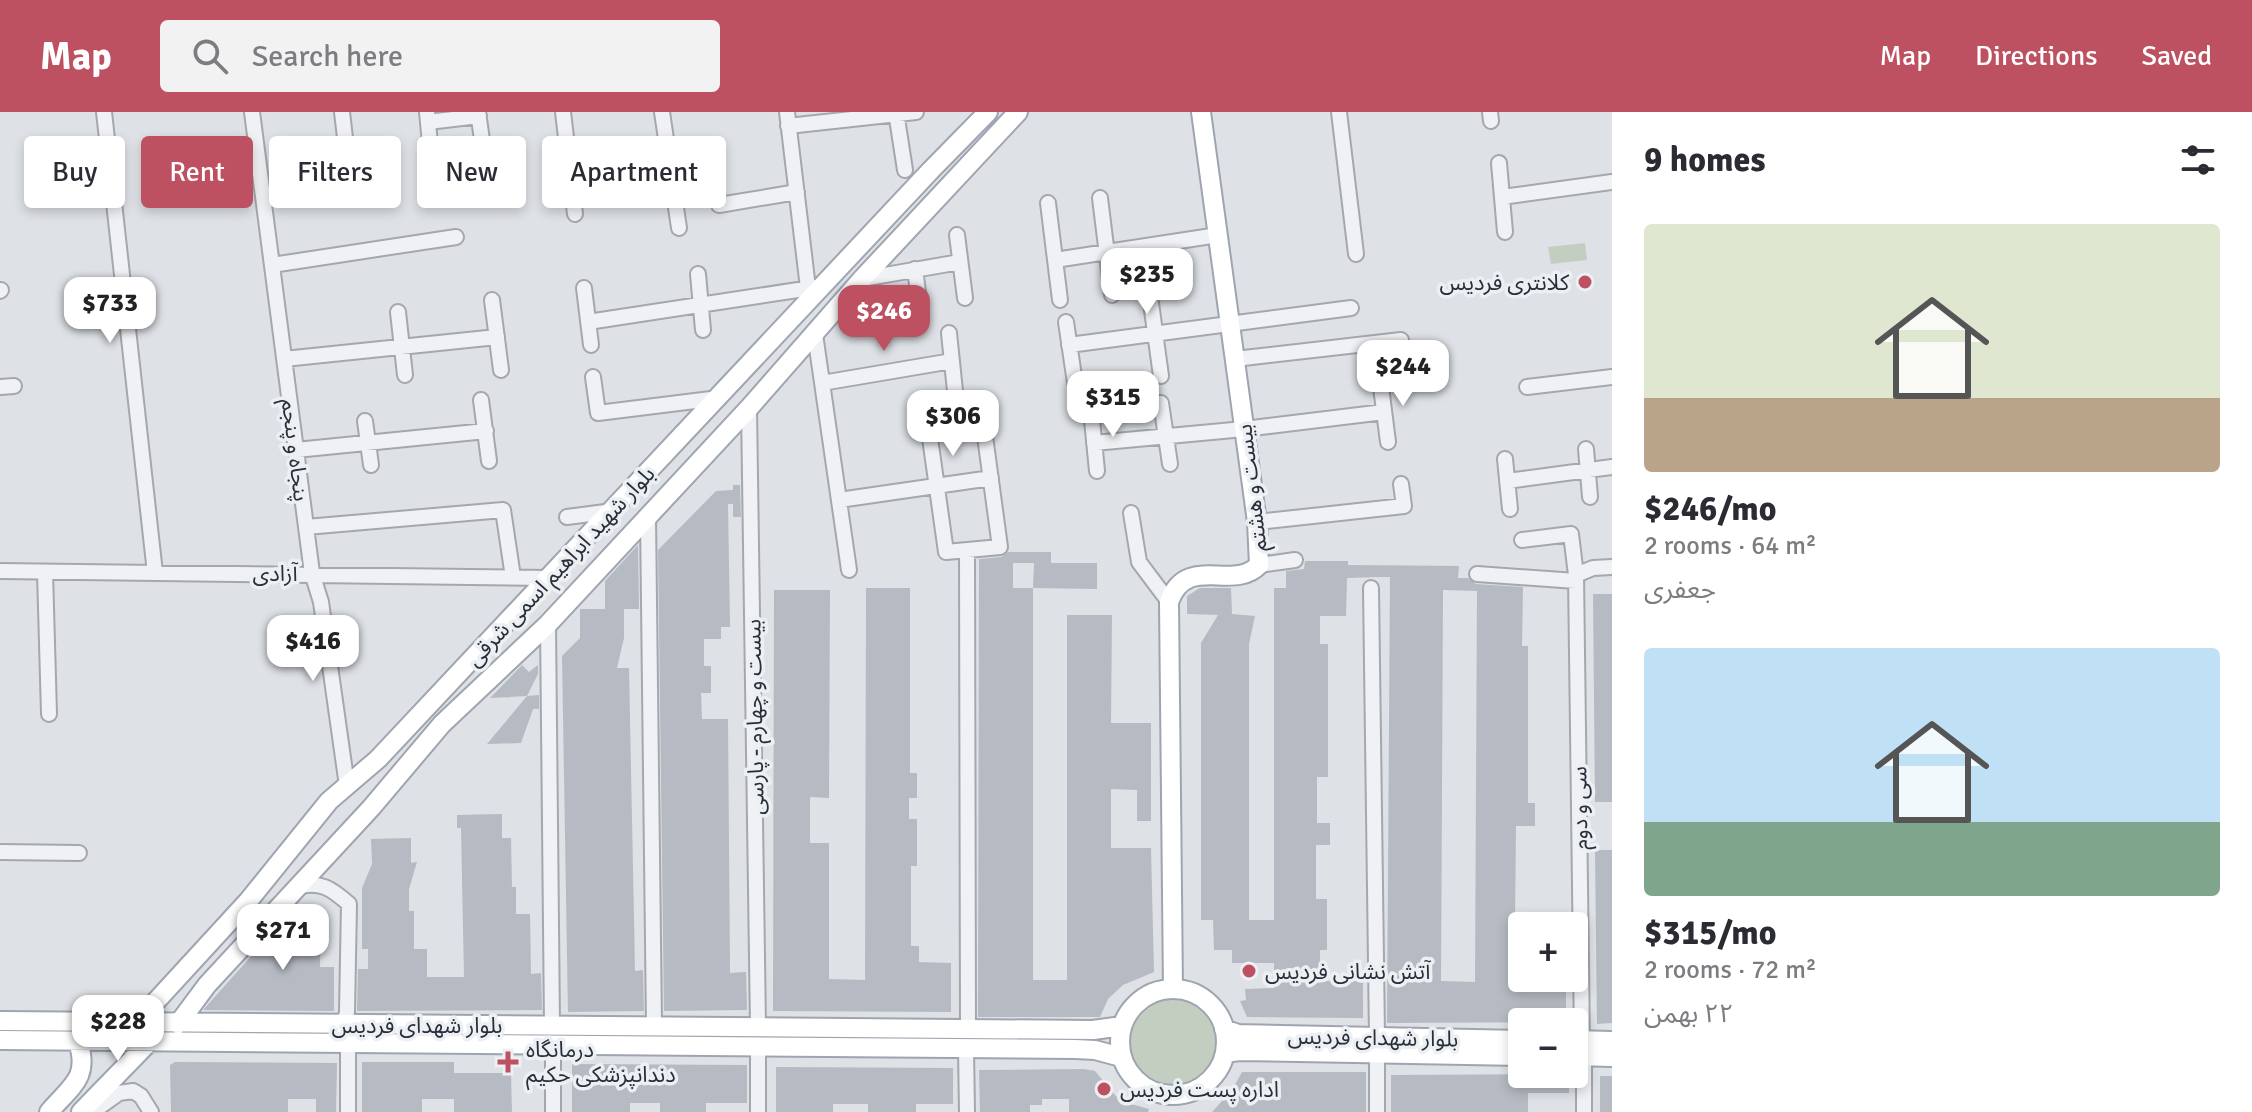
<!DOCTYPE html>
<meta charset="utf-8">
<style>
:root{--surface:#fff;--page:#f2f2f3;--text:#2b2b33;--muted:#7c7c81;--accent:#bd5061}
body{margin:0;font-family:Signika,"Noto Sans Arabic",sans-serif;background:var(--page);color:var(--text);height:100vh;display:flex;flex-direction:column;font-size:30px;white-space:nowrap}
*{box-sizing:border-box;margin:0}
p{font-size:26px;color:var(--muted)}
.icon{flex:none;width:44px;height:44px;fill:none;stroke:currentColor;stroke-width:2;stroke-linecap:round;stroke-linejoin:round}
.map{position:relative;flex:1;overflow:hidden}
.sheet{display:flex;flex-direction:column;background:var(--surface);width:640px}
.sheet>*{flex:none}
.guide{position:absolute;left:24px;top:24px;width:760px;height:72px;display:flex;gap:16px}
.fabs{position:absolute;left:1508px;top:800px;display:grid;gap:16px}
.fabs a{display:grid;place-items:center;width:80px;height:80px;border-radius:8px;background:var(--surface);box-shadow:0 4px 12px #0003;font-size:40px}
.price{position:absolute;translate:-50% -68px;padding:0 18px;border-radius:16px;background:#fff;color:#222;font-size:26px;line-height:52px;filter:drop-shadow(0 2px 4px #0008)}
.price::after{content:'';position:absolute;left:50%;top:48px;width:24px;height:18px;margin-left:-12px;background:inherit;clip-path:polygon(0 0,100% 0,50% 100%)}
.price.current{background:var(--accent);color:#fff}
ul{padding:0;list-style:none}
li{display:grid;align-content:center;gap:16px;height:424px;padding:0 32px}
li span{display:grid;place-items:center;height:248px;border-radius:8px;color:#555}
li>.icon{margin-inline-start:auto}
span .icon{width:144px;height:144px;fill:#fffc;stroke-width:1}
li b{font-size:34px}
h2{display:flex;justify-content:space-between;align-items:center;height:96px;padding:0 32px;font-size:34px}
.pill{padding:0 28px;border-radius:8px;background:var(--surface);box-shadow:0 4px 12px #0003;font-size:28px;line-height:72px}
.pill.current{background:var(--accent);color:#fff}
header{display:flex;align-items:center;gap:48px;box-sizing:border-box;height:112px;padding:0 40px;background:var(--accent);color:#fff}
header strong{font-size:38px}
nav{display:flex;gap:44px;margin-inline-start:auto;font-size:28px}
.search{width:560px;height:72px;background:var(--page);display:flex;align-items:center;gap:20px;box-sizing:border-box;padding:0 28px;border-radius:8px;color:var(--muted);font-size:30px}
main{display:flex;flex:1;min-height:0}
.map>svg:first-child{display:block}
</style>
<header>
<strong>Map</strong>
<div class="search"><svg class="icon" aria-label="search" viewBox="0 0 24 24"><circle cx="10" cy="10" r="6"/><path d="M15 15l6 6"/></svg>Search here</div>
<nav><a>Map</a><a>Directions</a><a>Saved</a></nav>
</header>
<main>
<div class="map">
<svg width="1612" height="1000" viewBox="0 0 1612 1000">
<rect width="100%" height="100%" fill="#dee1e5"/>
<!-- green -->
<path fill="#c4cec0" d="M1585,131L1587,148L1551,152L1548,135Z
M1126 931a47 47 0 1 1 94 0a47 47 0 1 1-94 0Z"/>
<!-- building -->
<path fill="#b6bac2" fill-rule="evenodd" d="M733,373H740L741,405H733V392H728L730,515H721V527H704V554H711V581H701L702,607H728L730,861L746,860L747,898L664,899L658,438L716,379L733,378Z
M638,433L639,497H624V526L617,556H629L635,859L643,858L644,899L568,900L562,544L580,526V497H605V469Z
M1008,440H1051V451H1097V477L1033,476V868H1067V503H1112L1111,611H1151V709H1137V678L1111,677V736H1151L1154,860L1123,873L1108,887L1100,905H978L979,447L1001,445ZM1013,451H1034L1033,476H1013Z
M1305,449H1348V453L1459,454L1458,466H1468L1476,472L1523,475L1522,534H1528V691H1535V714H1516L1515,808H1522V829H1511V870H1547V866H1566V910L1387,911L1390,465H1376L1347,466L1346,504H1320V532H1328V665H1317V711H1330V733H1316V787H1327V838H1320V869H1345V861H1363V906L1247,905L1240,889L1246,888L1245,877L1274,876V851H1232V838H1214L1213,808H1201V531L1218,503L1187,502V484L1200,476H1231L1232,502L1255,504L1249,532V808H1274V476H1286V459L1304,457ZM1443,478L1477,479L1475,870L1441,869Z
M866,476H910V661H917V686H909V707H917V754H911V834H919V850L951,851V900L773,899L774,478H830L829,686L810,685V731H829V867L865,868Z
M1593,482H1612V690H1595Z
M522,553L529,560L538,553V562L527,584L490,586Z
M539,583V597H533L521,631L487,632L527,584Z
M502,702V726H511L512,775H516V802H530L531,862L541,861L542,898L357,899L358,857H368V837H362V776L372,752L371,727L411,726V751L417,750L409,777V799H414V837H427V865H464L461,716H457V703Z
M1595,738H1612V911L1597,912Z
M298,792L305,798L321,797L320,855H334V899L203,898Z
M175,950L337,951L336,1000H316V987H288V1000H171L170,953Z
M362,950H454V961H511L512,1000H454V987H422V1000H362Z
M572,952L747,953V991H706V1000H660V991H630V1000H572Z
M776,955L953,956V992H916V1000H868V992H833V1000H776Z
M1084,957L1095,959L1120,989L1149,997L1148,1000H1069V987H1042V993H1030V1000H980L979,958Z
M1242,960H1366V1000H1212L1232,978Z
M1569,962V981H1528V1000H1391V963Z
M1600,964H1612V1000H1600Z"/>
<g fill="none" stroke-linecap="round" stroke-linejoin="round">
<!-- minor casing -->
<g stroke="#a4a8ae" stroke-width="18">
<path id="minor" d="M104,0L155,461
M252,0L312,461L321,490L347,674
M342,0L349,60
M427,0L432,53
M478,0L484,42
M563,0L575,102
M662,0L679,116
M787,0L808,176
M896,0L905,58
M1339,0L1356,142
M1490,0L1491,9
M428,10L479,4
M788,14L916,0
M1499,51L1505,120
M1502,85L1612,70
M1100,86L1112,183
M1048,91L1060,188
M719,93L797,80
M957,123L965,186
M1055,148L1218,123
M272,153L456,125
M915,157L920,195
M698,162L703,218
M862,167L960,150
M584,176L591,233
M0,179L1,178
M492,188L501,258
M1151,191L1161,264
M398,200L405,263
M588,210L824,174
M1066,210L1075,271
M949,221L955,279
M815,222L849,458
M1069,233L1351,196
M284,247L497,225
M1235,247L1401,228
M593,265L598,301L719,286
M1380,267L1388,330
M822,271L952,249
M0,275L14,274
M1527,275L1612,265
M481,288L489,349
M1161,291L1170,352
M749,296L758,914
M1091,298L1097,359
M365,309L371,353
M930,326L946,440L1000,435L984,317
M1094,331L1244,317L1384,300
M1586,337L1590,385
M296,338L486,319
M1505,347L1510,397
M1507,369L1612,355
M839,388L991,366
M1131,401L1139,450L1169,490
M567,405L613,399
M648,405L654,914
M1257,410L1404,394L1401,372
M306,415L503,398L513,465
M1522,428L1571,422L1576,463L1582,929
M967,439L968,916
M1259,453L1295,448
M0,459L549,466
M45,460L49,602
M1477,462L1576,469
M1576,463L1593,456L1612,455
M1371,476L1377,925
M548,512L552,914
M0,740L79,741
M297,775C320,768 332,777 349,792L347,900L346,905L339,912
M553,933V1000
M758,936V1000
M966,937L967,1000
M1377,943V1000
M86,995L98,996L119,981L133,979L141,984L151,1000
M348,1000V931
M1584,1000V945"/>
</g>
<!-- major casing -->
<g stroke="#9ea5b0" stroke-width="22">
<path id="major" d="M1120 930a53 53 0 1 1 106 0a53 53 0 1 1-106 0Z
M1173,877L1169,490C1186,441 1233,480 1259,453L1257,410L1201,0
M0,909L1093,918L1122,914
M136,911L249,788L329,689L378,647L931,58L988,0
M178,912L207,873L371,696L442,612L548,512L749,296L862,167L1018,0
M1224,917L1238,922L1522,928
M0,928L1075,937L1095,938L1121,945
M1574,928L1612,929
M1225,941L1239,939L1522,944
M1574,944L1612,945
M49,1000C71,974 90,966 78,930
M81,1000L149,930"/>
</g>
<!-- minor -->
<use href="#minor" stroke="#f0f1f4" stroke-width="14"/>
<!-- major -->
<use href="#major" stroke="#fff" stroke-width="18"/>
</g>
<!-- markers -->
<g fill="#bd5061" stroke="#edf0f3" stroke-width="3">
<circle cx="1585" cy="170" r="8"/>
<circle cx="1249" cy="859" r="8"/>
<path d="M504 938h8v8h8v8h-8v8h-8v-8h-8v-8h8z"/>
<circle cx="1104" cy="977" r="8"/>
</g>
<g text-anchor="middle" stroke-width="7" stroke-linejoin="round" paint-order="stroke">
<!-- poi labels -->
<g font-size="22" fill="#292f3a" stroke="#edf0f3" text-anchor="start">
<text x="1569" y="178" text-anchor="end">کلانتری فردیس</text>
<text x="1265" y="867">آتش نشانی فردیس</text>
<text x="526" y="945">درمانگاه<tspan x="526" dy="25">دندانپزشکی حکیم</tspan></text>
<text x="1120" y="985">اداره پست فردیس</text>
</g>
<!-- street labels -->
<g font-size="22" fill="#292f3a" stroke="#edf0f3">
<text transform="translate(296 338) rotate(83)" y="8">پنجاه و پنجم</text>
<text transform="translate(1251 376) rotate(-97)" y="8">بیست و هشتم</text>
<text transform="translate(560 454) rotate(-47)" y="8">بلوار شهید ابراهیم اسمی شرقی</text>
<text x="275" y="469">آزادی</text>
<text transform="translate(754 605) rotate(-91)" y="8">بیست و چهارم - پارسی</text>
<text transform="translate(1579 696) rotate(-91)" y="8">سی و دوم</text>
<text x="417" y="921">بلوار شهدای فردیس</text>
<text transform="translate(1373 925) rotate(1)" y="8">بلوار شهدای فردیس</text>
</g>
</g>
</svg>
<div class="fabs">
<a>+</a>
<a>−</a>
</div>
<b class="price" style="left:1147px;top:204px">$235</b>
<b class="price" style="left:110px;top:233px">$733</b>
<b class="price current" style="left:884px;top:241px">$246</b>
<b class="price" style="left:1403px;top:296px">$244</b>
<b class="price" style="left:1113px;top:327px">$315</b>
<b class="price" style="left:953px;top:346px">$306</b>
<b class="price" style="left:313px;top:571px">$416</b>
<b class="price" style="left:283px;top:860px">$271</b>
<b class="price" style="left:118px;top:951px">$228</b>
<div class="guide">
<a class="pill">Buy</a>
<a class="pill current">Rent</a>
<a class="pill">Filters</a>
<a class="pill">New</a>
<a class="pill">Apartment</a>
</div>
</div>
<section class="sheet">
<h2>9 homes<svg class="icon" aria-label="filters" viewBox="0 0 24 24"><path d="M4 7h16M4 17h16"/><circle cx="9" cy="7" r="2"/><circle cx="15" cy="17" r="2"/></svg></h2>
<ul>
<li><span style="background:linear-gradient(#dfe7d0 70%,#b9a48a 0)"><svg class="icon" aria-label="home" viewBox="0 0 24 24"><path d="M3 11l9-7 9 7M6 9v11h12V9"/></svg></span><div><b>$246/mo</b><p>2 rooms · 64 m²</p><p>جعفری</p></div></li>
<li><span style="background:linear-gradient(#bfe0f5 70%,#7fa58c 0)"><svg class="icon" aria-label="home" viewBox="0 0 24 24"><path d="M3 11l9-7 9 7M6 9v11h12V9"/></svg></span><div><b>$315/mo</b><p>2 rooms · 72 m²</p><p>٢٢ بهمن</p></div></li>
</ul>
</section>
</main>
